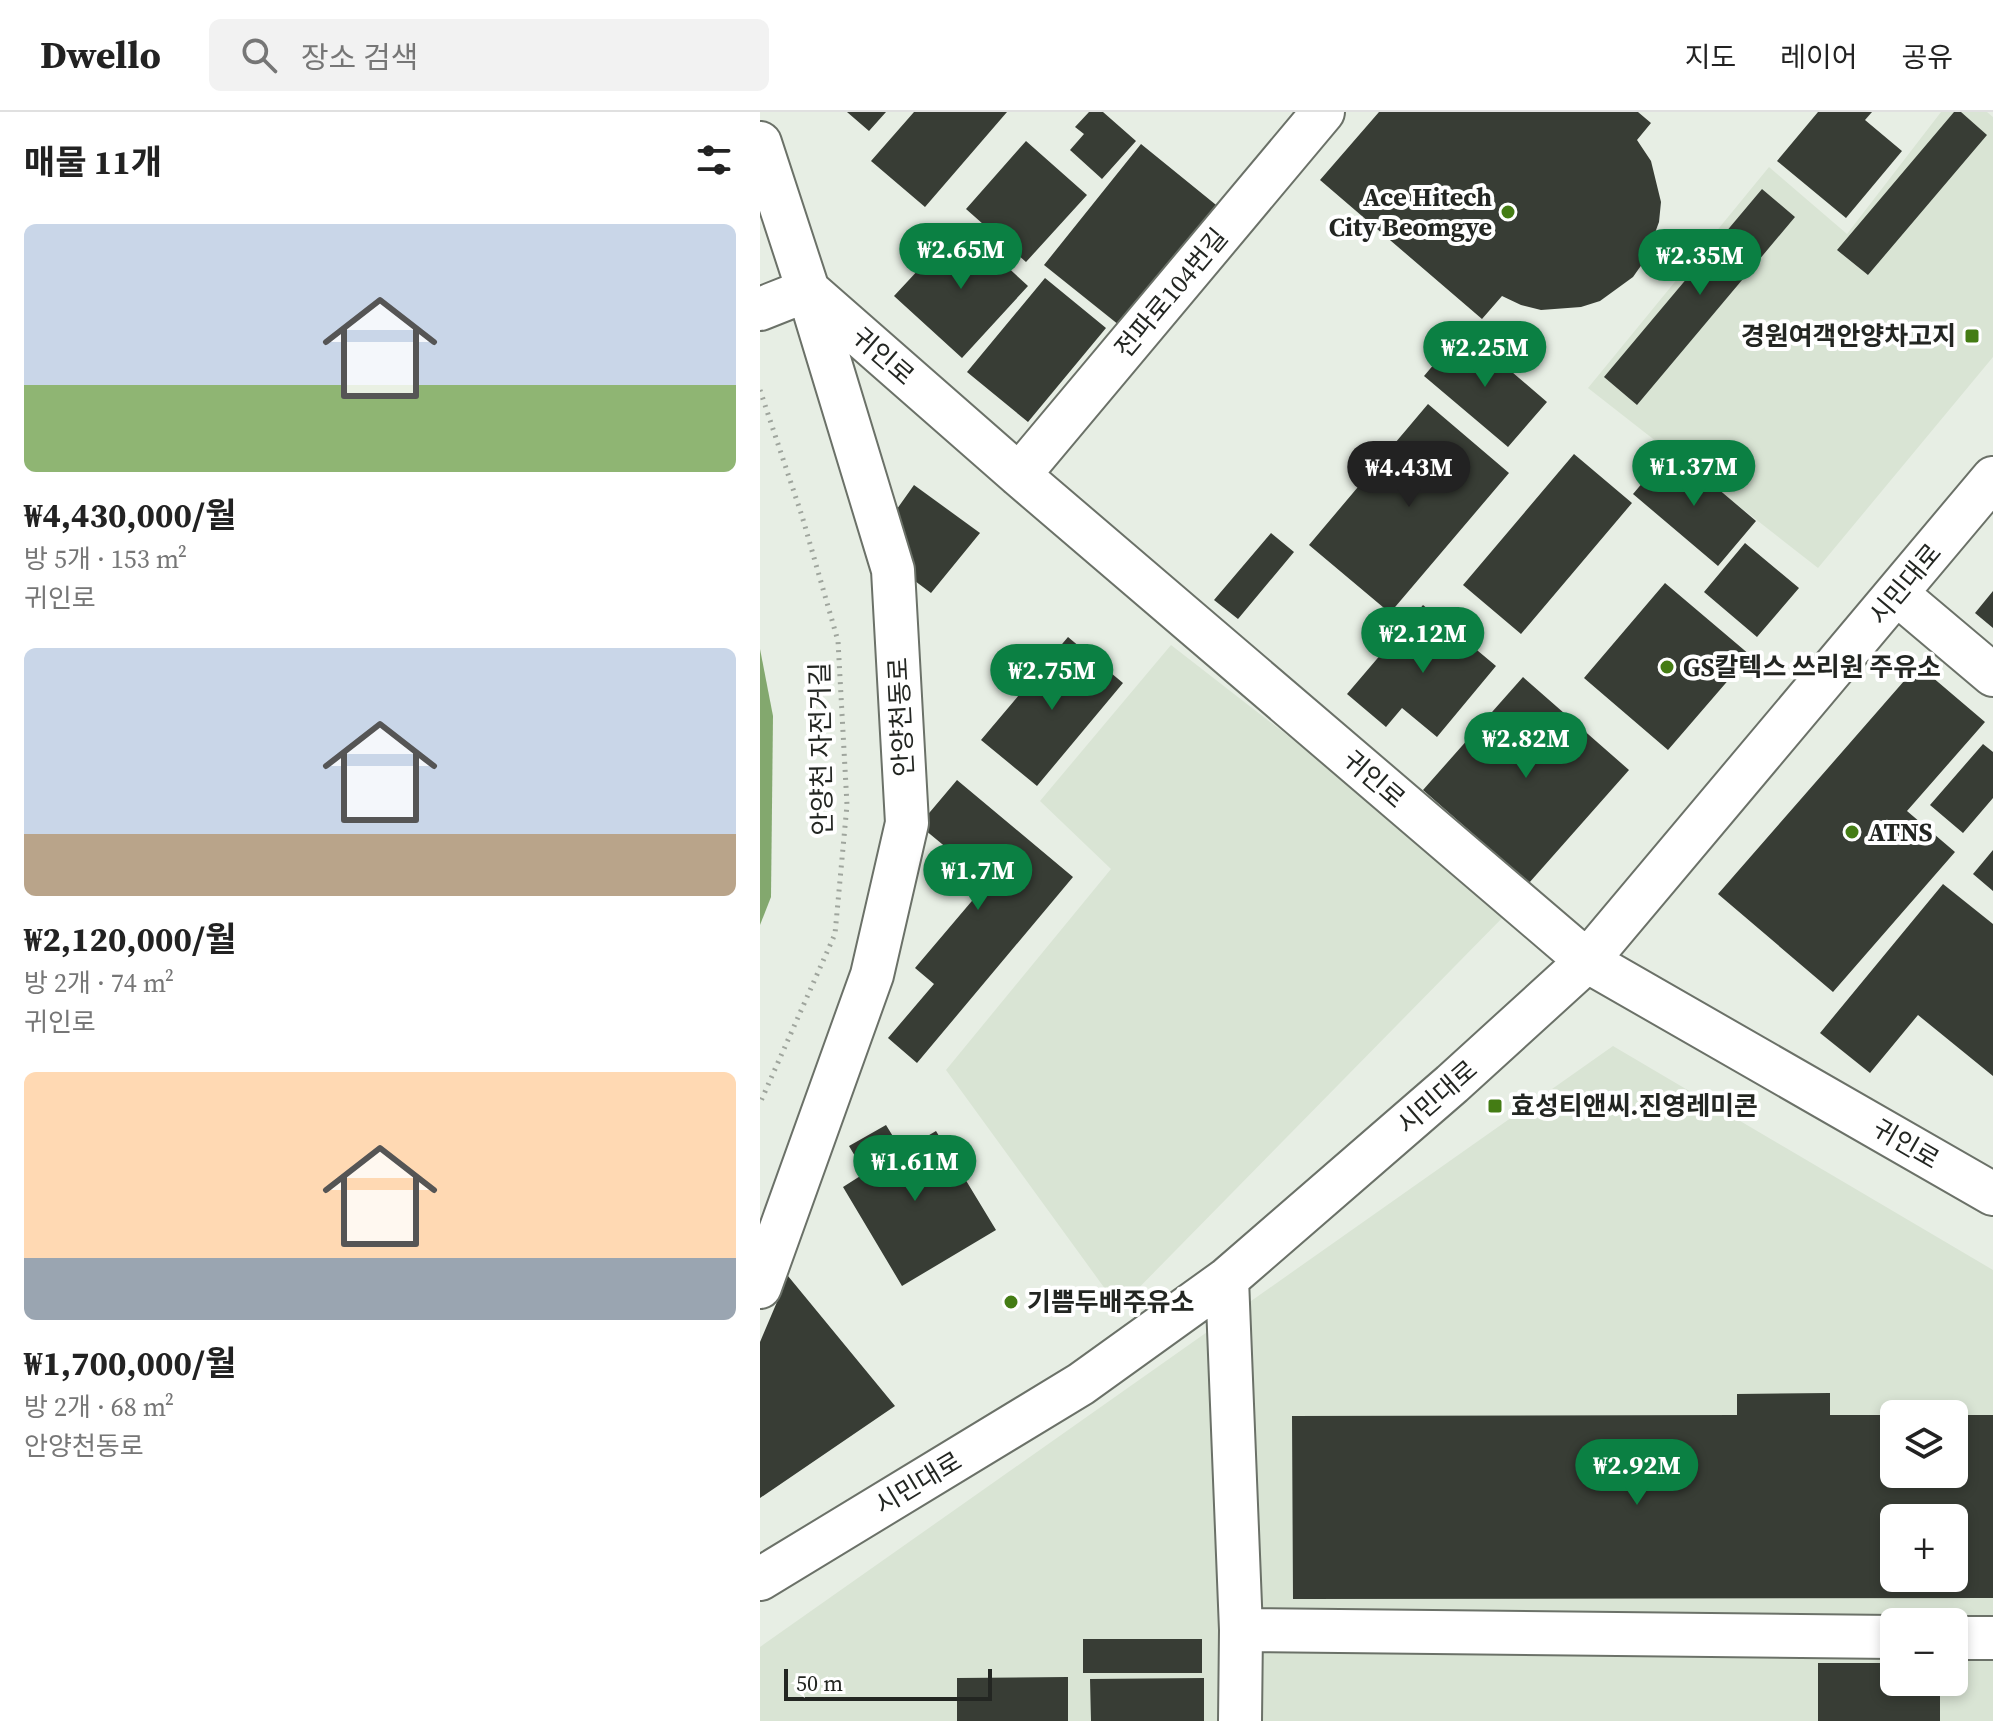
<!DOCTYPE html>
<html lang="ko">
<meta charset="utf-8">
<style>
:root{--surface:#fff;--page:#f2f2f2;--text:#222;--muted:#767676;--line:#e0e0e0;--accent:#0b8043}
body{margin:0;font-family:"Source Serif 4","Noto Sans KR",serif;background:var(--page);color:var(--text);height:100vh;display:flex;flex-direction:column;font-size:30px;white-space:nowrap}
*{box-sizing:border-box;margin:0}
p{font-size:26px;color:var(--muted)}
.icon{flex:none;width:44px;height:44px;fill:none;stroke:currentColor;stroke-width:2;stroke-linecap:round;stroke-linejoin:round}
.map{position:relative;flex:1;overflow:hidden}
.panel{display:flex;flex-direction:column;background:var(--surface);width:760px}
.panel>*{flex:none}
.tools{position:absolute;left:1120px;top:1288px;display:grid;gap:16px}
.tools a{display:grid;place-items:center;width:88px;height:88px;border-radius:12px;background:var(--surface);box-shadow:0 4px 12px #0003;font-size:40px}
.scale{position:absolute;left:24px;bottom:20px;width:208px;box-sizing:border-box;padding-left:8px;border:4px solid #232622;border-top:0;font-size:22px;line-height:28px;white-space:nowrap;color:#232622;-webkit-text-stroke:6px #fff;paint-order:stroke}
.price{position:absolute;translate:-50% -68px;padding:0 18px;border-radius:28px;background:var(--accent);color:#fff;font-size:26px;line-height:52px;filter:drop-shadow(0 2px 4px #0008)}
.price::after{content:'';position:absolute;left:50%;top:48px;width:24px;height:18px;margin-left:-12px;background:inherit;clip-path:polygon(0 0,100% 0,50% 100%)}
.price.selected{background:#222;color:#fff}
ul{padding:0;list-style:none}
li{display:grid;align-content:center;gap:16px;height:424px;padding:0 24px}
li span{display:grid;place-items:center;height:248px;border-radius:12px;color:#555}
li>.icon{margin-inline-start:auto}
span .icon{width:144px;height:144px;fill:#fffc;stroke-width:1}
li b{font-size:34px}
h2{display:flex;justify-content:space-between;align-items:center;height:96px;padding:0 24px;font-size:34px}
header{display:flex;align-items:center;gap:48px;box-sizing:border-box;height:112px;padding:0 40px;background:var(--surface);border-bottom:2px solid var(--line)}
header strong{font-size:38px}
nav{display:flex;gap:44px;margin-inline-start:auto;font-size:28px}
.search{width:560px;height:72px;background:var(--page);display:flex;align-items:center;gap:20px;box-sizing:border-box;padding:0 28px;border-radius:12px;color:var(--muted);font-size:30px}
main{display:flex;flex:1;min-height:0}
.map>svg:first-child{display:block}
</style>
<header>
<strong>Dwello</strong>
<div class="search"><svg class="icon" aria-label="search" viewBox="0 0 24 24"><circle cx="10" cy="10" r="6"/><path d="M15 15l6 6"/></svg>장소 검색</div>
<nav><a>지도</a><a>레이어</a><a>공유</a></nav>
</header>
<main>
<section class="panel">
<h2>매물 11개<svg class="icon" aria-label="filters" viewBox="0 0 24 24"><path d="M4 7h16M4 17h16"/><circle cx="9" cy="7" r="2"/><circle cx="15" cy="17" r="2"/></svg></h2>
<ul>
<li><span style="background:linear-gradient(#c9d6e8 65%,#8fb573 0)"><svg class="icon" aria-label="home" viewBox="0 0 24 24"><path d="M3 11l9-7 9 7M6 9v11h12V9"/></svg></span><div><b>₩4,430,000/월</b><p>방 5개 · 153 m²</p><p>귀인로</p></div></li>
<li><span style="background:linear-gradient(#c9d6e8 75%,#b9a48a 0)"><svg class="icon" aria-label="home" viewBox="0 0 24 24"><path d="M3 11l9-7 9 7M6 9v11h12V9"/></svg></span><div><b>₩2,120,000/월</b><p>방 2개 · 74 m²</p><p>귀인로</p></div></li>
<li><span style="background:linear-gradient(#ffd9b3 75%,#9aa5b1 0)"><svg class="icon" aria-label="home" viewBox="0 0 24 24"><path d="M3 11l9-7 9 7M6 9v11h12V9"/></svg></span><div><b>₩1,700,000/월</b><p>방 2개 · 68 m²</p><p>안양천동로</p></div></li>
</ul>
</section>
<div class="map">
<svg width="1233" height="1609" viewBox="0 0 1233 1609">
<rect width="100%" height="100%" fill="#e7eee4"/>
<!-- built -->
<path fill="#d9e4d4" fill-rule="evenodd" d="M1181,0H1227L1233,5V245L1058,456L828,276L1009,55L1087,122Z
M411,533L751,797L359,1196L186,958L351,757L280,689Z
M853,934L1233,1158V1609H0V1535ZM1134,1302H1194V1362H1134ZM1134,1406H1194V1466H1134ZM1134,1510H1194V1570H1134Z"/>
<!-- water -->
<path fill="#83a86e" d="M0,537L13,604L11,785L0,813Z"/>
<!-- building -->
<path fill="#383d35" fill-rule="evenodd" d="M87,0H126L109,19Z
M154,0H247L165,95L111,49Z
M329,0H343L376,29L342,67L310,38L324,22L315,15Z
M619,0H878L891,11L877,28L891,49L901,90L899,110L885,148L873,165L840,189L821,195L781,198L761,193L742,184L722,207L560,68Z
M1058,0H1112L1105,8L1142,39L1086,106L1017,49Z
M1194,0H1201L1227,23L1108,163L1077,138Z
M266,29L327,83L266,150L206,97Z
M381,32L466,101L369,221L284,153Z
M1002,77L1035,105L877,293L844,265Z
M201,112L268,174L202,246L134,184Z
M285,166L346,216L268,310L207,260Z
M703,218L787,290L748,335L664,264Z
M668,292L749,361L630,501L549,433Z
M911,337L996,409L958,454L873,382Z
M814,342L872,391L761,522L703,473Z
M154,373L220,421L171,481L155,469L132,404Z
M511,421L534,440L478,507L454,488Z
M985,431L1039,476L997,525L944,480Z
M905,471L990,543L908,638L824,566Z
M1233,479V516L1215,501Z
M663,493L736,554L677,625L642,596L626,615L587,582Z
M308,525L363,571L277,674L221,628Z
M1158,553L1225,610L1147,699L1195,740L1073,880L958,782Z
M763,565L869,658L769,771L663,678Z
M1223,632L1233,640V686L1203,721L1170,693Z
M197,668L313,765L157,951L128,926L174,872L155,856L228,770L159,713Z
M1233,738V779L1213,762Z
M1183,772L1233,812V964L1158,903L1110,961L1060,921Z
M126,1013L142,1039L176,1019L236,1118L142,1174L83,1075L105,1061L89,1034Z
M28,1164L135,1294L0,1386V1230Z
M1070,1281V1303H1134V1362H1194V1303H1233V1486L533,1487L532,1304L977,1303V1282ZM1134,1406H1194V1466H1134Z
M323,1527H442V1561H323Z
M1058,1551H1134V1570H1180V1609H1058Z
M308,1565V1609H197V1566Z
M444,1566V1609H331L330,1567Z"/>
<g fill="none" stroke-linecap="round" stroke-linejoin="round">
<!-- minor casing -->
<g stroke="#6b7168" stroke-width="46">
<path id="minor" d="M0,31L48,178L133,458L147,711L112,863L0,1175
M0,197L48,178L259,363L827,849L1233,1082
M259,363L563,0
M1137,482L1233,563
M467,1167L481,1518L480,1609
M0,1467L321,1272L467,1167L692,972L827,849L1233,366
M481,1518L1134,1525
M1194,1526H1233"/>
</g>
<!-- path -->
<path stroke="#9fa59d" stroke-width="5" stroke-dasharray="2 6" stroke-linecap="butt" d="M0,278L42,404L78,529L87,693L75,822L0,991"/>
<!-- minor -->
<use href="#minor" stroke="#fff" stroke-width="42"/>
</g>
<!-- markers -->
<g fill="#447c14" stroke="#fff" stroke-width="3">
<circle cx="748" cy="100" r="8"/>
<rect x="1204" y="216" width="16" height="16" rx="4"/>
<circle cx="907" cy="555" r="8"/>
<circle cx="1092" cy="720" r="8"/>
<rect x="727" y="986" width="16" height="16" rx="4"/>
<circle cx="251" cy="1190" r="8"/>
</g>
<g text-anchor="middle" stroke-width="8" stroke-linejoin="round" paint-order="stroke">
<!-- poi labels -->
<g font-size="26" font-weight="bold" fill="#232622" stroke="#fff" text-anchor="start">
<text x="732" y="94" text-anchor="end">Ace Hitech<tspan x="732" dy="30">City Beomgye</tspan></text>
<text x="1196" y="233" text-anchor="end">경원여객안양차고지</text>
<text x="923" y="564">GS칼텍스 쓰리원 주유소</text>
<text x="1108" y="729">ATNS</text>
<text x="751" y="1003">효성티앤씨.진영레미콘</text>
<text x="267" y="1199">기쁨두배주유소</text>
</g>
<!-- street labels -->
<g font-size="26" fill="#232622" stroke="#fff">
<text transform="translate(411 181) rotate(-50)" y="9">전파로104번길</text>
<text transform="translate(123 244) rotate(41)" y="9">귀인로</text>
<text transform="translate(1145 472) rotate(-50)" y="9">시민대로</text>
<text transform="translate(141 605) rotate(-93)" y="9">안양천동로</text>
<text transform="translate(61 637) rotate(-91)" y="9">안양천 자전거길</text>
<text transform="translate(614 667) rotate(41)" y="9">귀인로</text>
<text transform="translate(677 985) rotate(-41)" y="9">시민대로</text>
<text transform="translate(1146 1032) rotate(30)" y="9">귀인로</text>
<text transform="translate(158 1371) rotate(-31)" y="9">시민대로</text>
</g>
</g>
</svg>
<div class="tools">
<a><svg class="icon" aria-label="layers" viewBox="0 0 24 24"><path d="M12 4l9 5-9 5-9-5zM3 14l9 5 9-5"/></svg></a>
<a>+</a>
<a>−</a>
</div>
<div class="scale">50 m</div>
<b class="price" style="left:201px;top:179px">₩2.65M</b>
<b class="price" style="left:940px;top:185px">₩2.35M</b>
<b class="price" style="left:725px;top:277px">₩2.25M</b>
<b class="price" style="left:934px;top:396px">₩1.37M</b>
<b class="price selected" style="left:649px;top:397px">₩4.43M</b>
<b class="price" style="left:663px;top:563px">₩2.12M</b>
<b class="price" style="left:292px;top:600px">₩2.75M</b>
<b class="price" style="left:766px;top:668px">₩2.82M</b>
<b class="price" style="left:218px;top:800px">₩1.7M</b>
<b class="price" style="left:155px;top:1091px">₩1.61M</b>
<b class="price" style="left:877px;top:1395px">₩2.92M</b>
</div>
</main>
